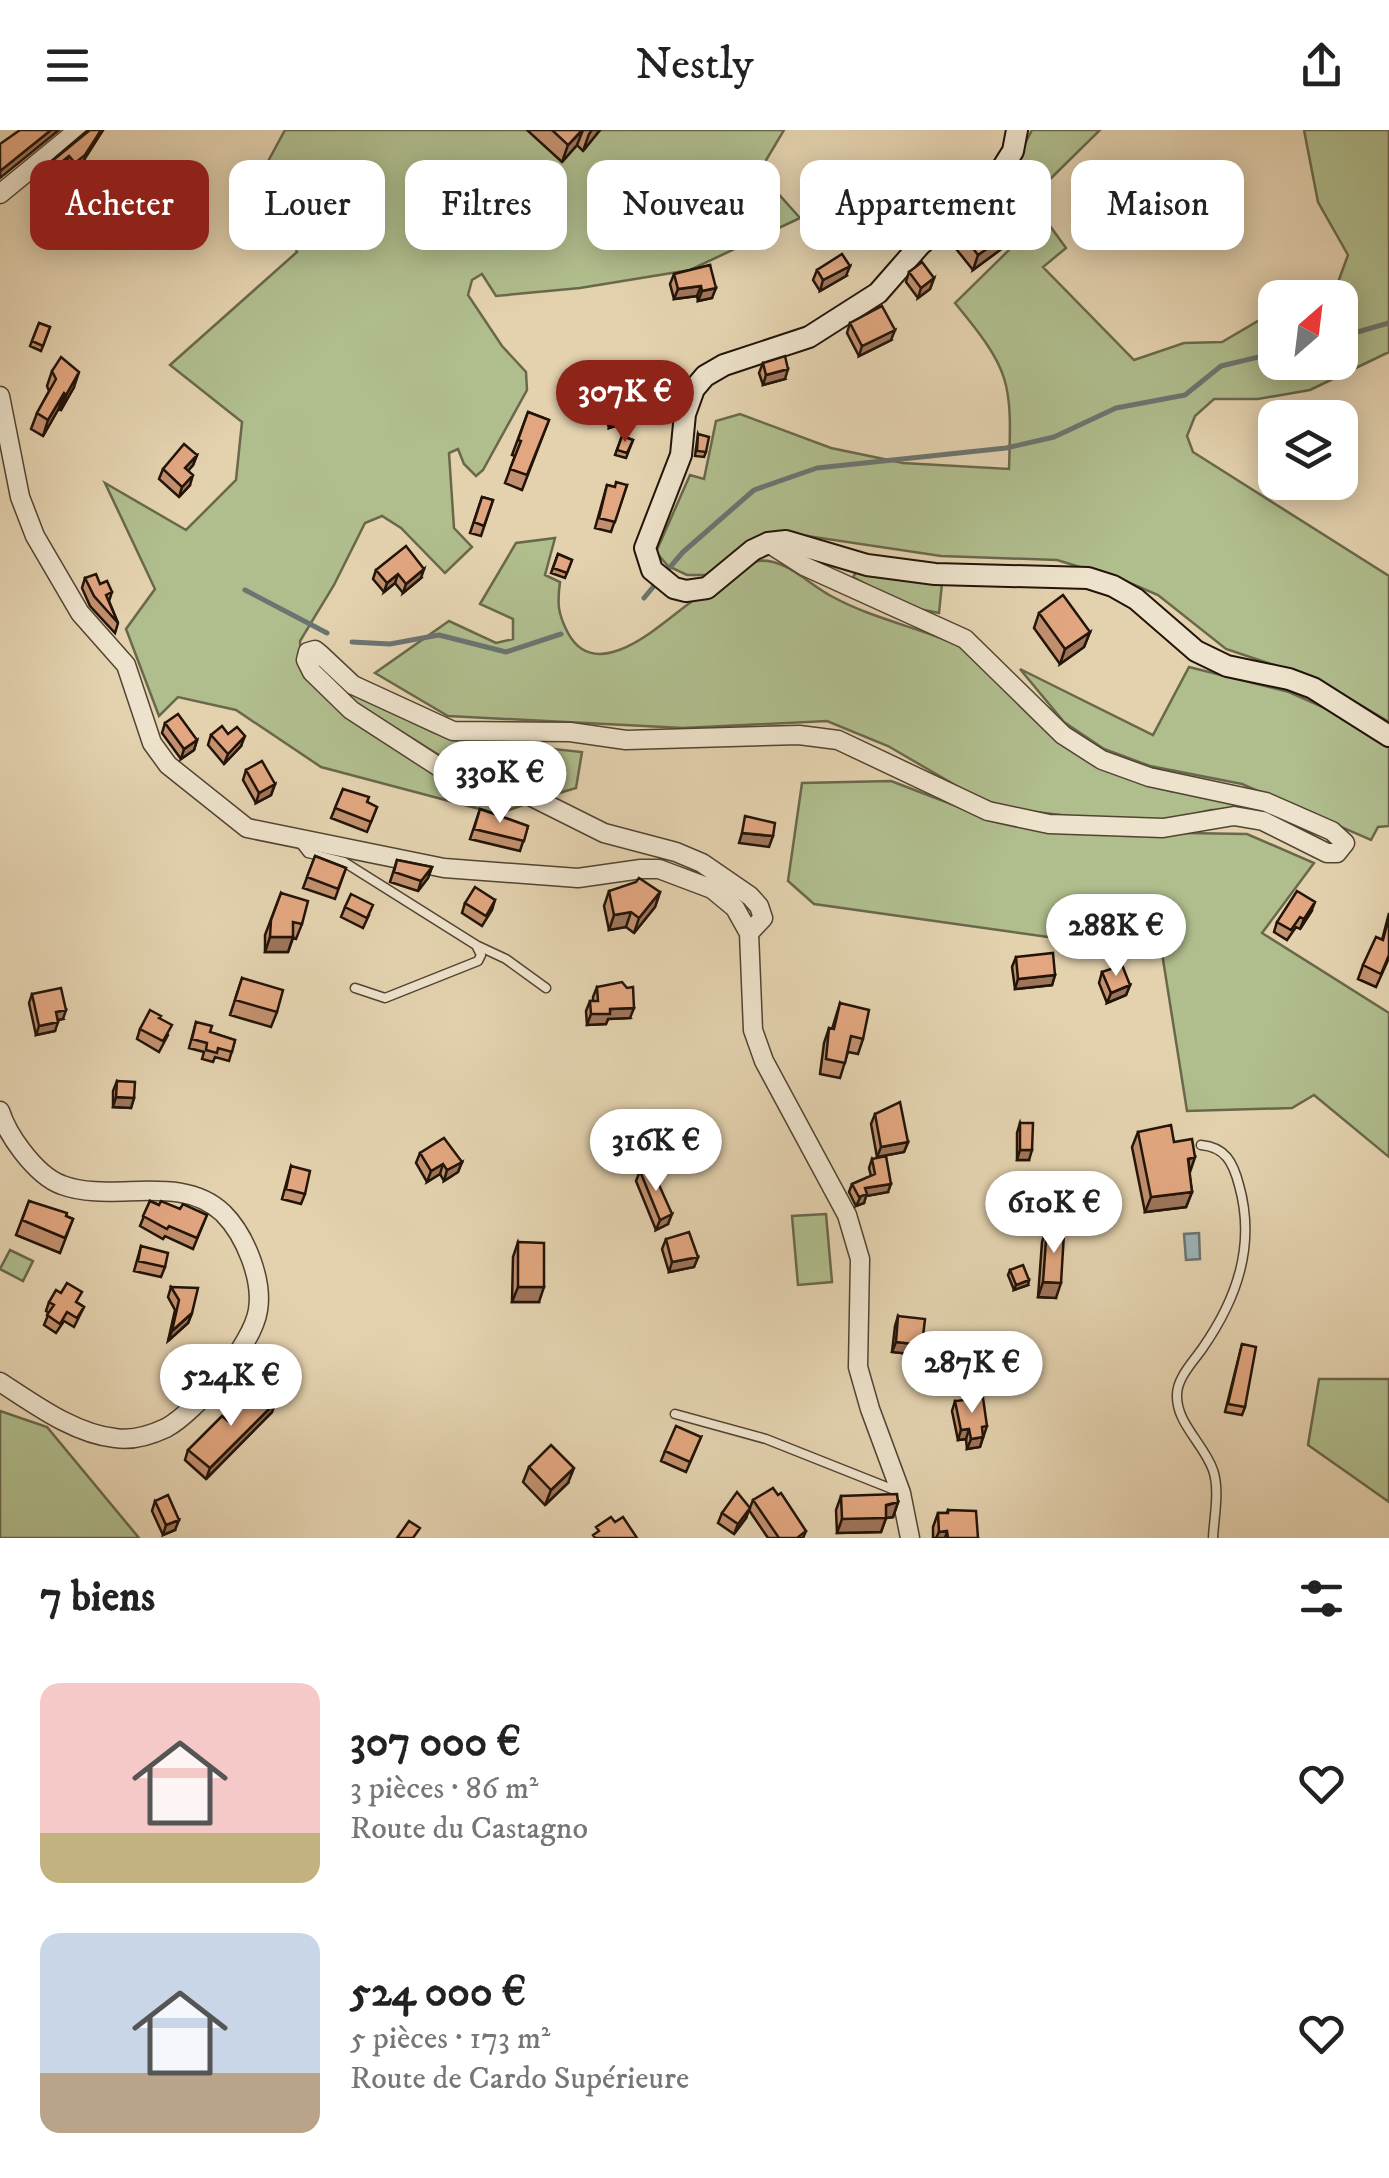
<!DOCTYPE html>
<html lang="fr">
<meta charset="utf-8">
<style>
:root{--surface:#fff;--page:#f2f2f2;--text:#222;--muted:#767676;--accent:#8f2418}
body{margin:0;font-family:"IM FELL DW Pica",serif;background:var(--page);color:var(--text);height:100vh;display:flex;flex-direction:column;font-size:38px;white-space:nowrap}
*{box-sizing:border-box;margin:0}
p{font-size:32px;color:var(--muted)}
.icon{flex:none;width:55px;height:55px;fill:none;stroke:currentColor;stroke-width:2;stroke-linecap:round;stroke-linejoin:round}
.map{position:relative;height:1408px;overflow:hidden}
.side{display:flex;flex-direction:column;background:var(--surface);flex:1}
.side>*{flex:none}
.banner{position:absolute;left:30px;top:30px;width:1330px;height:90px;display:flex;gap:20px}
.needle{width:65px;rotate:28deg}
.buttons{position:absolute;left:1258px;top:150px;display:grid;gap:20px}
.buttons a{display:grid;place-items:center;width:100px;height:100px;border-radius:20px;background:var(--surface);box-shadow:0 5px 25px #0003;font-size:50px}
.price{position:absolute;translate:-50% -85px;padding:0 22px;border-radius:35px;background:#fff;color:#222;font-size:32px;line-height:65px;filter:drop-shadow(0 2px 5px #0008)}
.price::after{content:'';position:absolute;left:50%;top:60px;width:30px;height:22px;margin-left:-15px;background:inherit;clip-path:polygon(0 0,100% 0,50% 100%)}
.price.on{background:var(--accent);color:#fff}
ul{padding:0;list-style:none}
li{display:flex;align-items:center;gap:30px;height:250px;padding:0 40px}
li span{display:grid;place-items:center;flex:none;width:280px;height:200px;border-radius:20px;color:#555}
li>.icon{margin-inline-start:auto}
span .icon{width:120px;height:120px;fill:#fffc;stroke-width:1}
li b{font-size:42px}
h2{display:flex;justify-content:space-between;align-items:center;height:120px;padding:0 40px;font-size:42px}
.tag{padding:0 35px;border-radius:20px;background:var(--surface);box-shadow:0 5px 25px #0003;font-size:35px;line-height:90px}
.tag.on{background:var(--accent);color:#fff}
header{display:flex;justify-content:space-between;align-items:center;height:130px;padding:0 40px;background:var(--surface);font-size:45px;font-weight:600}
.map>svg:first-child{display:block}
</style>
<header><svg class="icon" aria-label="menu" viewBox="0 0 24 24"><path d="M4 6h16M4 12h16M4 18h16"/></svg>Nestly<svg class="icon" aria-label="share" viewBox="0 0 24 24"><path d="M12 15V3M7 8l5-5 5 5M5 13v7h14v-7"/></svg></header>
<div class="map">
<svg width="1389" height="1408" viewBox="0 0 1389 1408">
<rect width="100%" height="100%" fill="#e4d2af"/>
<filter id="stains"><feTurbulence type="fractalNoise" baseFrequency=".002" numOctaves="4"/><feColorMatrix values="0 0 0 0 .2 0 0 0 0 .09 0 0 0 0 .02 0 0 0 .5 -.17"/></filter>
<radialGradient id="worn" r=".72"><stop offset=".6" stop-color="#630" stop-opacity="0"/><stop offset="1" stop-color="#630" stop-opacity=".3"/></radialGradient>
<!-- green -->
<path fill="#b0bd8d" stroke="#69684b" stroke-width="2.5" d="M285,0H784L759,42L800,88L690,140L580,158L496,166L482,144L472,150L468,165L502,216L526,242L527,260L483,340L476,346L464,334L458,319L449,323L454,398L472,417L445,443L401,398L382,386L365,393L334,455L300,511L301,528L319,559L362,598L451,652L526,674L498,684L321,637L236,580L178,567L159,586L126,499L155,459L105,353L186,400L236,350L242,292L170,235L297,122L259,48Z
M1032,0H1100L1043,56L1037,78L1066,118L1043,137L1134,230L1184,213L1222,212L1275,181V232H1340V168L1300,167L1322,157L1337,155L1348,125L1318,72L1304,0H1389V222L1310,260L1258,269H1214L1195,286L1187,306L1193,322L1389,446V592L1316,549L1226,519L1158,465L1123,450L1057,430L941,426L794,404L709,445H687L668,436L656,422L690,345L704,349L716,291L740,284L831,318L903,333L1009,339C1012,251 1011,241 955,173L1009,120L975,81L1011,41Z
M555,408L545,445L560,452C557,474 558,484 568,503C597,557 663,492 691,472C712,457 735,444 757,431C785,427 809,455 833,467C873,489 922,498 965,518L1133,649L1170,661L1229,668L1263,676L1301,695L1298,699L1280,689L1248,680H1211L1170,690L1085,688L1004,678L967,662L888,616L827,591L683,598L448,586L375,543L449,491L496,513L513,509V489L480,474L516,413Z
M857,441L942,453L939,483L909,477L853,447Z
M1189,537L1289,562L1343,586L1389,618V696L1378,697L1371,710L1242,654L1150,636L1104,619L1064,592L1020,539L1153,605Z
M350,562L435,603L487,612L582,622L576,658L556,664L458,637L346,567Z
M891,651L993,690L1060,701L1247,704L1314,733L1262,803L1389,883V1027L1314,965L1292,978L1187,981L1162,823L814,774L788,751L802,653Z
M826,1084L832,1152L798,1155L792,1086Z
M10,1120L33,1131L23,1151L0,1139Z
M1319,1249H1389V1372L1308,1315Z
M0,1281L47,1297L139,1408H0Z"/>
<!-- water -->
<path fill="#9bb4b7" stroke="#6b7471" stroke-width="2.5" d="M1199,1103L1200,1129L1186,1130L1184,1104Z"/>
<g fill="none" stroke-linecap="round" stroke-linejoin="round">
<!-- stream -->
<path stroke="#6b7471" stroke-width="5" d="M1340,207L1389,193
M665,443L683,422L754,360L817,338L1006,318L1054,307L1116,278L1185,265L1221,236L1275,223
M245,460L327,503
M644,468L658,451
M352,512L390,514L439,505L506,522L561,504"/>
<!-- service casing -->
<g stroke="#524432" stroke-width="11">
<path id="service" d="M301,714L308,723L344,732L476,815L506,829L546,858
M355,858L385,868L478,831L481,825L476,815
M1201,1015C1225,1017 1233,1032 1239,1055C1256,1115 1237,1169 1202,1219C1193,1232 1177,1248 1177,1265C1176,1293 1204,1314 1213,1340C1220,1360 1214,1387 1213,1408
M675,1284L766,1309L897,1361"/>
</g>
<!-- tertiary casing -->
<g stroke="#524432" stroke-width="21">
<path id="tertiary" d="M0,64L78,0
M0,266L20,367L35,406L80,483L126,535L152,613L168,635L247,698L444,738L578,748L641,739H659L712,759L735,778L749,803L753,900L764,931L847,1085L860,1129L858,1237L870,1279L901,1363L910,1408
M749,803L763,788L759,776L750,766L702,733L676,722L604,703L524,663L439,637L351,580L312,542L306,530L308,522L315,520L320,524L353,555L453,601L570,602L626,610L799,605L838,610L988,681L1049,694L1163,698L1234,686L1263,691L1327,723H1337L1345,713L1332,701L1266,672L1149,647L1102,630L1063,605L965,509L804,436L768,413
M0,981C5,997 12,1008 22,1021C32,1034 45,1049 62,1055C112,1074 180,1042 223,1083C245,1105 263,1149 258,1180C253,1214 196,1282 166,1298C151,1305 132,1311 115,1308C74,1304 33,1273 0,1252"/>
</g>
<!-- secondary casing -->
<g stroke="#221409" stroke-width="24">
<path id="secondary" d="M1017,0L1013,21L996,48L920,115L878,163L809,207L724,235L705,246L694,259L685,284L681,325L645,418L652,440L674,458L686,461L707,458L753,420L768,413L786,411L867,435L935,444L1088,448L1113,456L1136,469L1196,521L1227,536L1289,549L1313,558L1389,606"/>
</g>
<!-- service -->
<use href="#service" stroke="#ede2cb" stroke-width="8"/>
<!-- tertiary -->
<use href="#tertiary" stroke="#ede2cb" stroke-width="18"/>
<!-- secondary -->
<use href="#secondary" stroke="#ede2cb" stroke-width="20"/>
</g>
<!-- wall -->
<path fill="#c2906e" stroke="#221409" stroke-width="2.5" d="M88,0H103L82,33L71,42L66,35L34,60L32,54L35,45Z
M527,0H600L583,21L577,15L562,32Z
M86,52L119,57L86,71L83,62Z
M68,80L88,94L84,104L73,109L65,90Z
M972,86L1000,120L973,140L957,120L963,105L967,101Z
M710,135L712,168L698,171L697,166L674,169L670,154L674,144Z
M817,140L846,146L820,161L813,150Z
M909,142L934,148L930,159L918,168L906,152Z
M39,193L50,197L41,221L30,216Z
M850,193L891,210L859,226L847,203Z
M763,233L785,249L763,255L759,243Z
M52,241L74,257L61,280L59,278L43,306L31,299L37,283L49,261L47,256Z
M604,261L622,294L609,298L600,271Z
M528,282L549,290L522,360L505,353L515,326L512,325Z
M698,304L706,322L704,327L695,326Z
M622,306L633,310L626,328L615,325Z
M197,325L193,335L188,340L190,355L179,367L159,349L163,339Z
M607,355L615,357L627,355L611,402L595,398Z
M482,367L493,370L481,406L470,403Z
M558,424L572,430L565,448L551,443Z
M376,440L421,448L403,463L395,453L384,462L373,449Z
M85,448L100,454L112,462L109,471L118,493L115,503L90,476L82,458Z
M1039,483L1090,502L1084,517L1060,534L1034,498Z
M165,593L197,610L194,620L181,629L162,603Z
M211,605L241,616L224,634L208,615Z
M246,640L275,654L271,665L256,673L243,650Z
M343,659L377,677L367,702L331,688Z
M480,679L528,696L520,721L470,709Z
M315,726L346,738L335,769L303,758Z
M397,730L432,737L428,748L418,761L390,752Z
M609,761L660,762L655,777L634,803L626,797L609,800L604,776Z
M281,763L302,794L296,809L293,808L288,822H265V805Z
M495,770L492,780L482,796L462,783L465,773Z
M345,777L369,785L363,798L341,787Z
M1311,782L1300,799L1296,797L1287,810L1274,802L1277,792Z
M1389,783V828L1376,857L1358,849L1363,835L1382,810Z
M1016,827L1055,845L1052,855L1015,859L1012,837Z
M1102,842L1130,855L1126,865L1107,873L1099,853Z
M242,848L277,882L271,897L230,885Z
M597,857L630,888L608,889L606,894L587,895L586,881L590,871H593V867Z
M32,864L63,889L57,890L55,901L36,905L29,873Z
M840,873L863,909L858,924L848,922L840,948L820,944L824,913L829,898L832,899Z
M159,888L168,905L159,922L137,909L140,899Z
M196,892L210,902L235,910L229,931L215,927L213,932L202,929L204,922L189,918Z
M117,951L134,968L131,978L113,977V961Z
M875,984L908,1012L904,1022L877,1027L871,994Z
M1020,993L1029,1030H1017V1003Z
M1138,1002L1174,1012L1189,1042L1192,1062L1186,1077L1145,1082L1132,1017Z
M420,1023L462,1032L458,1042L444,1051L440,1044L427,1052L416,1033Z
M872,1029L888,1062L866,1066L864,1073L856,1076L849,1062L852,1054L871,1046L869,1038Z
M291,1036L305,1064L301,1074L282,1069Z
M640,1041L668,1094L656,1100L636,1051Z
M29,1071L73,1089L60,1123L16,1105Z
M150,1071L159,1075L207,1085L193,1119L165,1106L163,1109L140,1096Z
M1047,1097L1056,1168L1038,1167L1042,1112Z
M666,1109L698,1127L694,1137L669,1142L662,1119Z
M518,1112L539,1172H512L513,1127Z
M141,1116L165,1137L161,1147L134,1141Z
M1010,1140L1028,1155L1014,1160L1008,1145Z
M171,1157L192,1183L188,1193L168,1211L175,1180L168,1167Z
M49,1172L78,1173L84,1177L74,1197L64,1191L56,1203L44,1195L49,1183L46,1181Z
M898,1186L919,1225L892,1222L895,1196Z
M1242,1214L1245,1277L1242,1285L1225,1282Z
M955,1271L987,1296L980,1317L967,1319L966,1309L958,1310L952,1281Z
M272,1282L206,1349L185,1330L188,1320Z
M701,1307L686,1342L661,1331L665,1321Z
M529,1337L568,1353L545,1375L523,1352Z
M841,1366L898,1372L893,1387L886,1388L881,1402L837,1403L836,1380Z
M753,1370L806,1401L803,1408H768L749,1380Z
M155,1371L175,1400L163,1405L152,1381Z
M948,1380L978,1408H933V1397L938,1383H947Z
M722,1383L746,1388L734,1404L718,1393Z"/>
<!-- shaded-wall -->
<path fill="#9e755a" stroke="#221409" stroke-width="2.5" d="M51,0H59L0,48V41Z
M101,0H103L82,33L71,42L75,33Z
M583,0L577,15L562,32L568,15Z
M592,0H600L583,21L589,4Z
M69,26L66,35L34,60L38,51Z
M122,47L119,57L86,71L90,61Z
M88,94L84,104L73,109L77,99Z
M1006,105L1000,120L973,140L978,125Z
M850,136L846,146L820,161L823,150Z
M934,148L930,159L918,168L921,158Z
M701,156L697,166L674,169L678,159Z
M716,158L712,168L698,171L702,161Z
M895,200L891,210L859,226L862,216Z
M788,239L785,249L763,255L766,245Z
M79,242L74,257L61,280L66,265Z
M64,263L59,278L43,306L48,290Z
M625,284L622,294L609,298L613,288Z
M197,325L193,335L182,348L185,338Z
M193,345L190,355L179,367L182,357Z
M424,439L421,448L403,463L406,454Z
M398,444L395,453L384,462L387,453Z
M1090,502L1084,517L1060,534L1065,519Z
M245,606L241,616L224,634L228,624Z
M197,610L194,620L181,629L184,619Z
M275,654L271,665L256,673L259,663Z
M742,703L773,706L769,717L739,713Z
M432,737L428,748L418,761L421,751Z
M660,762L655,777L634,803L639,788Z
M1315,772L1311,782L1300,799L1304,789Z
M631,782L626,797L609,800L614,785Z
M270,807H293L288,822H265Z
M1055,845L1052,855L1015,859L1018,849Z
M1130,855L1126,865L1107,873L1111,863Z
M634,878L630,888L608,889L606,894L587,895L591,884L610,879Z
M66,880L63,889L52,891L56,882Z
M58,892L55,901L36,905L39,896Z
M116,967L134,968L131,978L113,977Z
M908,1012L904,1022L877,1027L881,1017Z
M1020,1020H1032L1029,1030H1017Z
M1195,1027L1190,1042L1188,1029Z
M462,1032L458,1042L444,1051L447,1040Z
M443,1034L440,1044L427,1052L431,1041Z
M891,1054L888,1062L866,1066L864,1073L856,1076L865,1058Z
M1192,1062L1186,1077L1145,1082L1151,1067Z
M672,1084L668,1094L656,1100L660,1090Z
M698,1127L694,1137L669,1142L672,1132Z
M1029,1150L1028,1155L1014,1160L1016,1155Z
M1043,1152L1061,1153L1056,1168L1038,1167Z
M518,1157H544L539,1172H512Z
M192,1183L188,1193L168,1211L172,1201Z
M896,1212L922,1215L919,1225L892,1222Z
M276,1272L272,1282L206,1349L210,1338Z
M969,1299L966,1309L958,1310L961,1300Z
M983,1307L980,1317L967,1319L971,1309Z
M574,1338L568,1353L545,1375L551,1360Z
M898,1372L893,1387L886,1388L881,1402L837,1403L842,1389Z
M750,1378L746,1388L734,1404L738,1394Z
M179,1390L175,1400L163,1405L166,1395Z
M947,1401L945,1408H936L939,1402Z"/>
<!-- building -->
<path fill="#e2a780" stroke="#221409" stroke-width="2.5" d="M20,0H51L0,41V14Z
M90,0H101L85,25L75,33L69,26L38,51L35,45Z
M552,0H582L568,15Z
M99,39H116L122,47L90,61L86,52Z
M80,75L88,94L77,99L68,80Z
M984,77L1006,105L978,125L963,105L978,93L972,86Z
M842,124L850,136L823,150L817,140Z
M922,132L934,148L921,158L909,142Z
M710,135L716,158L702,161L701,156L678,159L674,144Z
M882,176L895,200L862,216L850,193Z
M39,193L50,197L43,216L32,211Z
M785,226L788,239L766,245L763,233Z
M61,227L79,242L66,265L64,263L48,290L37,283L56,249L52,241Z
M616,257L625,284L613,288L604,261Z
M528,282L549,290L527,345L510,339L521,311L518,310Z
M698,304L709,307L706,322L697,321Z
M622,306L633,310L627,323L617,320Z
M184,314L197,325L185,338L193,345L182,357L163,339Z
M616,352L627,355L615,392L599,388L607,355L615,357Z
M482,367L493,370L484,396L474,392Z
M406,416L424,439L406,454L398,444L387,453L376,440Z
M558,424L572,430L567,443L553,438Z
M96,444L100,454L107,451L112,462L106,465L118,493L94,466L85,448Z
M1063,465L1090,502L1065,519L1039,483Z
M178,584L197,610L184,619L165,593Z
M222,596L228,604L237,597L245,606L228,624L211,605Z
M262,631L275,654L259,663L246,640Z
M343,659L369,667L367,672L377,677L371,692L335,678Z
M480,679L528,696L524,711L474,699Z
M745,686L775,693L773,706L742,703Z
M315,726L346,738L338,759L307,747Z
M397,730L432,737L421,751L394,742Z
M639,748L660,762L639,788L631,782L614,785L609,761L636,752Z
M475,757L495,770L486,786L465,773Z
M1297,761L1315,772L1304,789L1300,787L1291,800L1277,792Z
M281,763L308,771L302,794L293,792V807H270L271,790Z
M351,764L373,775L367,788L345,777Z
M1389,787V825L1381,844L1363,835L1376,807L1383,810Z
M1053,823L1055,845L1018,849L1016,827Z
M1122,835L1130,855L1111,863L1102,842Z
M242,848L283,860L277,882L235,870Z
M622,852L627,858L633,857L634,878L610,879V884H591L590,871H598L597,857Z
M61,858L66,880L56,882L58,892L39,896L32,864Z
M840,873L869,880L863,909L851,906L845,933L826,929L829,898L834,899Z
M150,880L161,886L159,888L172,895L163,911L140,899Z
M196,892L212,896L210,902L235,910L232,922L218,918L217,923L206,920L207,913L192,909Z
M117,951L135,952L134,968L116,967Z
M900,972L908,1012L881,1017L875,984Z
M1020,993H1033L1032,1020H1020Z
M1171,995L1174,1012L1192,1009L1195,1027L1188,1029L1192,1062L1151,1067L1138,1002Z
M444,1008L462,1032L447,1040L443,1034L431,1041L420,1023Z
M886,1026L891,1054L865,1058L867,1064L859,1067L852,1054L875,1044L872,1029Z
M291,1036L310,1041L305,1064L286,1059Z
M651,1037L672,1084L660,1090L640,1041Z
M29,1071L67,1083L66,1086L73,1089L65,1108L22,1090Z
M150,1071L159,1075L161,1071L180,1079L183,1074L207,1085L197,1108L169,1096L167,1099L143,1086Z
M1047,1097L1061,1098V1103H1064L1061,1153L1043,1152Z
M689,1102L698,1127L672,1132L666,1109Z
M518,1112L544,1113V1157H518Z
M141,1116L168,1123L165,1137L138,1131Z
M1023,1135L1029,1150L1016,1155L1010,1140Z
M67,1153L82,1162L76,1172L84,1177L77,1188L67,1182L60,1194L47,1185L54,1175L49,1172L56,1160L61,1163Z
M171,1157L198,1158L192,1183L172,1201L179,1170Z
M898,1186L925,1189L922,1215L896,1212Z
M1242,1214L1256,1217L1245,1277L1228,1274Z
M260,1257L276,1272L210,1338L188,1320L222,1286L228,1291Z
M983,1268L987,1296L982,1297L983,1307L971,1309L969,1299L961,1300L955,1271Z
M676,1296L701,1307L690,1332L665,1321Z
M551,1315L574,1338L551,1360L529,1337Z
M773,1358L778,1365L781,1363L806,1401L797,1408H779L753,1370Z
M737,1362L750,1378L738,1394L722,1383Z
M897,1364L898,1372L886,1375V1388L842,1389L841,1366Z
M168,1365L179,1390L166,1395L155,1371Z
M948,1380L976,1381L978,1408H948L947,1401L939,1402L938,1383H948Z
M611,1387L615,1392L623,1387L637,1408H595L593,1405L599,1401L596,1397Z
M409,1391L420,1398L413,1408H397Z"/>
<rect width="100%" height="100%" filter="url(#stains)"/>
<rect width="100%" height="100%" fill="url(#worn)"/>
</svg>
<div class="buttons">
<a><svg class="needle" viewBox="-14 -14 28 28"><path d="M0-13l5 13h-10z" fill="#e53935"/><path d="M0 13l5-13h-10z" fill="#767676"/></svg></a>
<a><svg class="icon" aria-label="layers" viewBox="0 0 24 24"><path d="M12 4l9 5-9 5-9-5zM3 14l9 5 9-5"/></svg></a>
</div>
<b class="price on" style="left:625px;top:315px">307K €</b>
<b class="price" style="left:500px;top:696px">330K €</b>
<b class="price" style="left:1116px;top:849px">288K €</b>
<b class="price" style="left:656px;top:1064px">316K €</b>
<b class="price" style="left:1054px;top:1126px">610K €</b>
<b class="price" style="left:972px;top:1286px">287K €</b>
<b class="price" style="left:231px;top:1299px">524K €</b>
<div class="banner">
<a class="tag on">Acheter</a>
<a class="tag">Louer</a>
<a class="tag">Filtres</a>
<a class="tag">Nouveau</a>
<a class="tag">Appartement</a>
<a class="tag">Maison</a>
</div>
</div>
<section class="side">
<h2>7 biens<svg class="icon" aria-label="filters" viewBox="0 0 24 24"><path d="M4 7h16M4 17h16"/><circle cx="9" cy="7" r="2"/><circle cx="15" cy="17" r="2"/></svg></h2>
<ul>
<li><span style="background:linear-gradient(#f6c9c9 75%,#c2b280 0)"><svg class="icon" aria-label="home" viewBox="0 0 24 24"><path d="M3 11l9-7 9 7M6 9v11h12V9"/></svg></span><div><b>307 000 €</b><p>3 pièces · 86 m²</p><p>Route du Castagno</p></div><svg class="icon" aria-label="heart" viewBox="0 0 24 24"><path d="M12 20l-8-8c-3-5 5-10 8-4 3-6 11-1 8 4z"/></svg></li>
<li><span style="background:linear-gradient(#c9d6e8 70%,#b9a48a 0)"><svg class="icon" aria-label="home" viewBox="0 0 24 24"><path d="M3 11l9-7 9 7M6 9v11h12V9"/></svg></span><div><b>524 000 €</b><p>5 pièces · 173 m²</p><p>Route de Cardo Supérieure</p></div><svg class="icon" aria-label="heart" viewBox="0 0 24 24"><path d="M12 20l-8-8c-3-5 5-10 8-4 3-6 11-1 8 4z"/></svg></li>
</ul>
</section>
